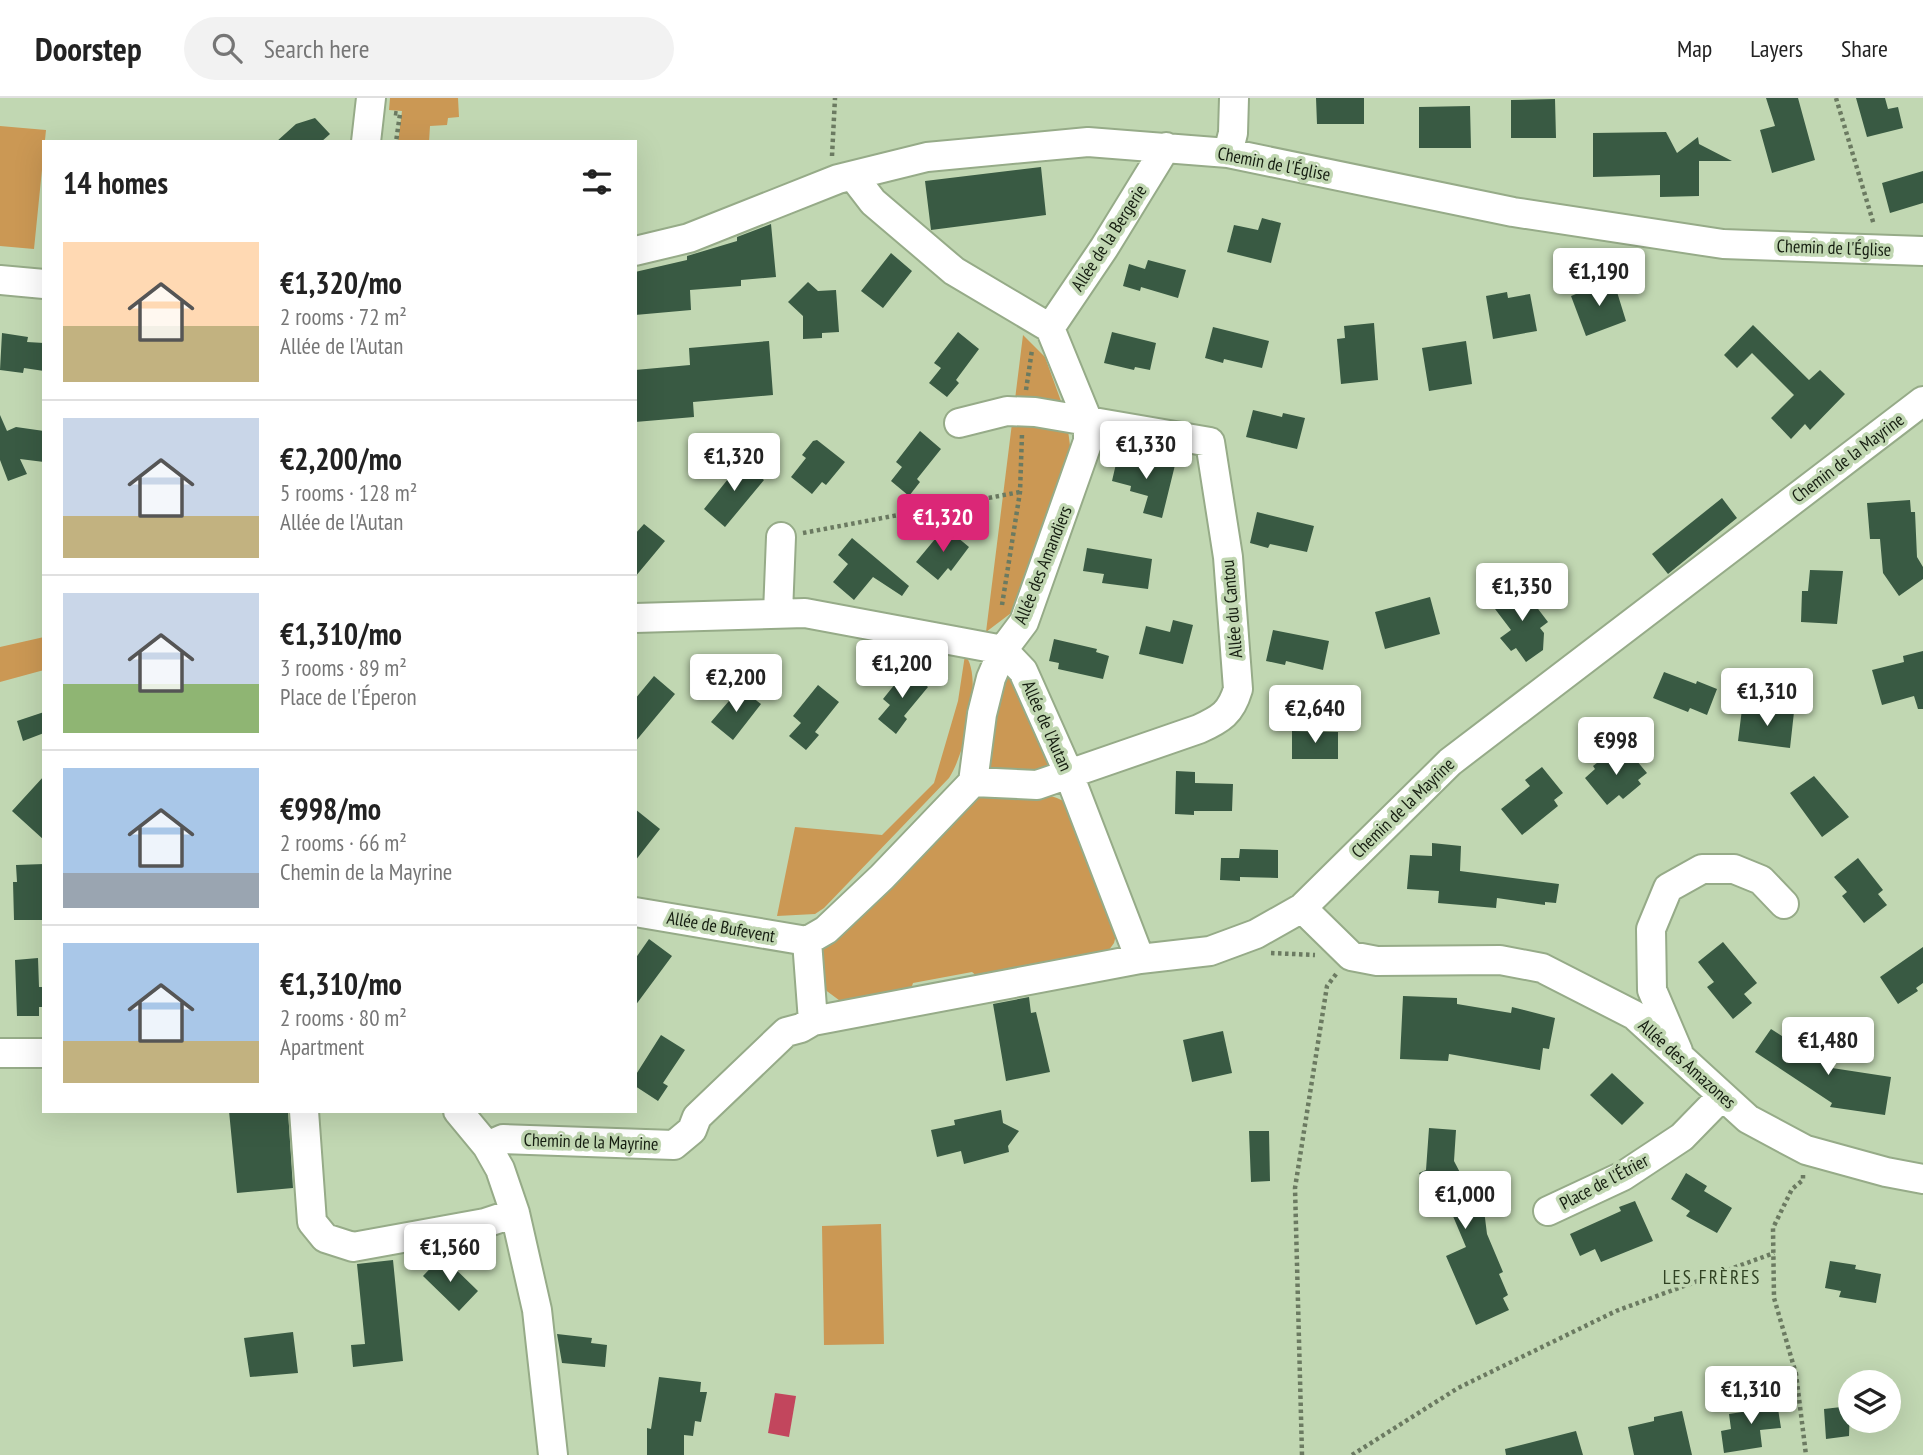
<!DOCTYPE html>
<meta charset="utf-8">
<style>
:root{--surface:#fff;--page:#f2f2f2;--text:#222;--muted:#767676;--line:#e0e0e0;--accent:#db2777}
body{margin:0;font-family:"PT Sans Narrow",sans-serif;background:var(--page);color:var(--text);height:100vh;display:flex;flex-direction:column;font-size:26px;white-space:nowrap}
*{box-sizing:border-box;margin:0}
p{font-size:23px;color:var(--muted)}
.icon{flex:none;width:38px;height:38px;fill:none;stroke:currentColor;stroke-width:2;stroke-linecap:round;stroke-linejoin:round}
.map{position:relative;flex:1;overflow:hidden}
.panel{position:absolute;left:42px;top:42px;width:595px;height:973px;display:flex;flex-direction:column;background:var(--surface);border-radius:0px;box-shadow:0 7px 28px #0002}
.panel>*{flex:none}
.buttons{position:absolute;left:1838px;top:1272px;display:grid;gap:14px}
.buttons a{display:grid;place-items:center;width:63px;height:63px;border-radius:50%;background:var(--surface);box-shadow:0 7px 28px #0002;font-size:35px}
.price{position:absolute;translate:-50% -60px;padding:0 16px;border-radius:7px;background:#fff;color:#222;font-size:23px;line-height:46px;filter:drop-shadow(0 2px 4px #0008)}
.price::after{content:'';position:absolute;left:50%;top:42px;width:21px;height:16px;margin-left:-10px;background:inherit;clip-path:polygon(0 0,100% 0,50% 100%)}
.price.current{background:var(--accent);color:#fff}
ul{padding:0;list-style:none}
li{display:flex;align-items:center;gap:21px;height:175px;padding:0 21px}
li+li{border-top:2px solid var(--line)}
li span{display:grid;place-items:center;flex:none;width:196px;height:140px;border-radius:0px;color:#555}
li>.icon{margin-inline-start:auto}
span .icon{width:84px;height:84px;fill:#fffc;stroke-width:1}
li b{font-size:30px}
h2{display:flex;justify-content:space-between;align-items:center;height:84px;padding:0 21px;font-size:30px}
header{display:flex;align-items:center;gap:42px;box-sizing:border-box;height:98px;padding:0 35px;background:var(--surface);border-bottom:2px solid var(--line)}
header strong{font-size:33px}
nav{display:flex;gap:38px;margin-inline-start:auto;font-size:24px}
.search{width:490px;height:63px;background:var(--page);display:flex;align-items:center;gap:18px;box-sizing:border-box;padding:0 24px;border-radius:38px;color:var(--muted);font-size:26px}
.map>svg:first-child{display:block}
</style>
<header>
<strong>Doorstep</strong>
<div class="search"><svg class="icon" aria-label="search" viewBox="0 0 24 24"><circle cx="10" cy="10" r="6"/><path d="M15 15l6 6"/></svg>Search here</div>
<nav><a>Map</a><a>Layers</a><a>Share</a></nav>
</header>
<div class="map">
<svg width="1923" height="1357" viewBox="0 0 1923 1357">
<rect width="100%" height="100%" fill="#c1d7b2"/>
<!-- green -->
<path fill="#cb9854" d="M390,0H458L459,19L448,20L447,27L430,28L429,44H398L402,13L389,12Z
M0,28L46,32L34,151L0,148Z
M1023,237L1045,259L1066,317L1071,355L1019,509L986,534Z
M44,539V572L0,584V549Z
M965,557C984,579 964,658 949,680L824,810L815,816L777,818L795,729L882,737L934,685L958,603Z
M1006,580L1011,581L1050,660L1046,671L1037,680H1000L986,670L996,587Z
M987,694C1017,694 1044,690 1070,707L1118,829L1114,845L1104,859L984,884L972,874L913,885L909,897L847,908L820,888L817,859L823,851L951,721L975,699Z
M881,1126L884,1246L824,1247L822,1128Z"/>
<!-- water -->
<path fill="#c2465d" d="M775,1295L796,1298L789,1339L768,1335Z"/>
<!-- building -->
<path fill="#395a43" d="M1316,0H1364V26H1317Z
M1766,0H1798L1815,62L1772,75L1760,32L1775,28Z
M1856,0H1885L1888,11L1898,9L1903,30L1867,39Z
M1555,1L1556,40H1511V2Z
M1470,8L1471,50H1419V9Z
M315,20L330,36L321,44H276L296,26Z
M1666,34L1677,55L1698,39L1699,46L1732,63H1699V98L1660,99V77L1593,79V35Z
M1041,69L1046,117L931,132L925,83Z
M1923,73V105L1890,115L1882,85Z
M1262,120L1281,125L1271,165L1227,154L1234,127L1258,132Z
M771,126L776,179L741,182V188L690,192L691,212L635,217V174L687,162V158L737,143V139Z
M891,155L912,173L883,210L861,193Z
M1148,162L1186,172L1178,200L1141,189L1140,193L1123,188L1129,166L1145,171Z
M1613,181L1626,223L1586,238L1571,198Z
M808,184L818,193L836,192L839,234L822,235V240L803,241V218L788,204Z
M1507,194L1508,200L1530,196L1537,233L1493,241L1486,198Z
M1374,225L1378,282L1341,286L1337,241L1345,240L1344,228Z
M1753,227L1809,282L1820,272L1845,296L1810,332L1805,326L1791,341L1771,320L1794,297L1752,255L1737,270L1724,257Z
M1213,229L1269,243L1262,270L1224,261L1223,265L1205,260Z
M958,234L979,251L956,282L959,285L947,299L929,285L941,270L934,265Z
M1112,234L1156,245L1150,272L1135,269L1134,272L1104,265Z
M2,235L28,239L27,244L44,245V273L24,270L23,275L0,272Z
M769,243L773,297L693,304L694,319L635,324V272L690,267L689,250Z
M1466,243L1472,286L1429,293L1422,250Z
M1253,312L1282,319L1283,315L1305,320L1297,351L1246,339Z
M0,317L7,333L16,329L44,333V364L20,361L27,376L8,383L0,362Z
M920,333L941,351L917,381L920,384L909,398L891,383L902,369L896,364Z
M817,342L845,364L826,387L822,384L812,396L791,379L806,360L802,357L813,343Z
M1118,357L1156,366L1157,362L1175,367L1162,420L1143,415L1148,398L1130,393L1131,388L1112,383Z
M739,362L764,382L725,429L704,411L728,381L725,379Z
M1722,400L1737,420L1668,476L1652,456Z
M1910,402L1911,414H1915L1917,459L1923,469V481L1899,498L1883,475L1880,441H1870L1867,405Z
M1257,414L1314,428L1307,454L1270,446L1268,450L1250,445Z
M644,426L665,443L635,479V436Z
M945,429L969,449L951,473L948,470L938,482L916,464Z
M852,440L909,488L902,498L873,479L854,502L833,484L848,466L838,457Z
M1087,450L1152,461L1148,491L1102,485L1104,476L1083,473Z
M1810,472L1843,473L1837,526L1801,524L1802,493H1808Z
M1519,486L1548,524L1540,530L1544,535L1543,552L1526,564L1516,550L1511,553L1500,540L1511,532L1492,507Z
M1430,499L1440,536L1385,551L1375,514Z
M1173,522L1193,527L1183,566L1139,556L1146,528L1170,534Z
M1273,532L1329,543L1323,572L1286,563L1285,567L1266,563Z
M1054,541L1097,551L1096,554L1109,558L1103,581L1058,571L1059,565L1049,563Z
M1923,553V611H1918L1914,598L1882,607L1872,572L1904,564L1903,558Z
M907,571L928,589L904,618L907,621L896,636L878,621L890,607L883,601Z
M1664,574L1696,586L1697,583L1717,591L1707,617L1690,610L1688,614L1653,600Z
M654,578L675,596L635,644V601Z
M818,587L839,604L815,634L819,637L806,652L789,638L801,625L793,618Z
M740,590L761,606L733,642L711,624Z
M1742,611L1794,614L1790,650L1738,643Z
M44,614V635L23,643L17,623Z
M1292,633L1338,634V661H1292Z
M1615,651L1623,662L1631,656L1647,675L1638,682L1641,686L1623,701L1619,697L1607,707L1585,680L1595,671L1593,668Z
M1542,669L1563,695L1554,702L1558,708L1522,737L1501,711L1530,688L1525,682Z
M1176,673L1195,674V685L1233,686L1232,713H1194V717L1175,716Z
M44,678V742L12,713Z
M1814,678L1849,719L1822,739L1790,695Z
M635,711L660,731L635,763Z
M1432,745L1461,748L1460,773L1559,786L1556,805L1545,804V807L1497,800L1496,810L1438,805L1439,793L1407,791L1410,757L1432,758Z
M1240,751L1278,752V780L1240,779V783L1220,782L1221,760H1239Z
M1858,760L1883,792L1878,796L1887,807L1864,825L1842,798L1847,794L1834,779Z
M44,766L42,822H14L13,784H17L16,767Z
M649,841L672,858L635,908V861Z
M1723,844L1757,885L1744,896L1752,905L1733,921L1707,889L1714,884L1698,864Z
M1923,849V885L1916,890L1918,893L1898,906L1880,879Z
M38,860L39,889H44V909H39V918H17L15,862Z
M1403,898L1457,900V906L1511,915L1512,909L1555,920L1549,951L1543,950L1540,972L1449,956L1448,963L1400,961Z
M1029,899L1031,915L1036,914L1050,974L1006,983L993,906Z
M1771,931L1832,970L1891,979L1885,1017L1830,1009L1832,1005L1755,954Z
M1223,933L1232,975L1192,984L1183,942Z
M661,937L685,952L663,985L668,988L658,1003L635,988V978Z
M1612,975L1644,1005L1622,1027L1590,997Z
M1001,1012L1003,1025L1019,1033L1008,1048L1009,1054L964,1066L961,1053L937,1059L931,1032L955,1027L954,1022Z
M229,1013H288L293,1090L237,1095Z
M1429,1030L1456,1032L1454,1063L1480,1113L1484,1112L1487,1136L1503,1174L1499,1176L1508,1197L1503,1200L1509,1212L1476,1227L1446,1158L1466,1149L1450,1111L1446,1113L1436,1093L1430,1096L1419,1075L1426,1072Z
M1249,1033H1269L1270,1083L1251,1084Z
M1686,1075L1707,1088L1704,1093L1732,1110L1717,1135L1686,1118L1690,1113L1671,1101Z
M1635,1103L1653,1143L1601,1164L1595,1151L1580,1158L1570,1136L1621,1113L1619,1109Z
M442,1158L478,1193L459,1213L423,1178Z
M393,1162L403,1263L353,1269L351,1247L365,1246L357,1166Z
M1830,1163L1856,1167L1855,1171L1881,1176L1876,1205L1839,1199L1841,1193L1825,1190Z
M293,1234L298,1275L250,1279L244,1240Z
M557,1236L592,1240L591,1245L607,1247L605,1269L562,1265Z
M659,1279L701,1284L700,1294H707L701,1324L695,1323L693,1338L684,1337V1357H647V1330L651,1331Z
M1776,1298L1781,1330L1760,1332L1762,1349L1724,1355L1721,1333L1731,1331L1729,1316L1755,1312L1754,1301Z
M1850,1308L1849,1338L1826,1341L1824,1311Z
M1682,1313L1692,1357H1634L1628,1329L1654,1323V1319Z
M1576,1333L1583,1357H1506L1505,1351Z"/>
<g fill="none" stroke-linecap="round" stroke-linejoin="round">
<!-- minor casing -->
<g stroke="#96ab88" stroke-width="32">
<path id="minor" d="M366,44L371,0
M1228,55L1233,35L1234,0
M635,153L689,140L838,81L927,59L1088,44L1228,55L1513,114L1723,146L1923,153
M0,182L44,186
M1050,230L1104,150L1166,49
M959,325L1007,313L1035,314L1210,344L1228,459L1238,591C1231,615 1221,621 1199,631L1037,687L973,684
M778,515L781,439
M635,520L805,515L1003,552L1023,573L1068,674L1140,861
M1302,810L1351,858L1377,863L1500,862L1542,870L1634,917L1748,1021L1806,1052L1886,1074L1923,1081
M635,814L807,843
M807,843L826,832L882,779L973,684L982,616L991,580L1003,552L1024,524L1088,343V323L1050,230L954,173L873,104L853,78
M807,843L813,923
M1678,953L1652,892L1651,831L1668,790L1702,771H1734L1761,782L1784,806
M0,955H44
M304,1013L312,1124L325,1140L353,1149L485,1125L515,1115
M458,1013L487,1048L500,1071L515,1115L537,1212L553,1357
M487,1048L503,1041L674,1047L692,1032L697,1019L786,934L801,930L813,923L1140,861L1210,853L1256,836L1302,810L1450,664L1923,303
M1548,1113L1623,1078L1682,1039L1722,998"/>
</g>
<!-- path -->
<path stroke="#6b7a61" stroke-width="4.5" stroke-dasharray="3.5 3.5" stroke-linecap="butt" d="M1836,0L1874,127
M394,15L400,16L396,44
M832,58L835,0
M1026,292L1032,252
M803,435L1020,394
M1002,507L1020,394L1022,336
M1271,855L1315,857
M1803,1077V1082L1792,1091L1773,1130L1774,1200L1796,1276L1806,1357
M1302,1357L1295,1090L1327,888L1337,875
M1352,1357L1458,1290L1616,1213L1774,1155"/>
<!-- minor -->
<use href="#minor" stroke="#fff" stroke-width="28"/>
</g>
<g text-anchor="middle" stroke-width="7" stroke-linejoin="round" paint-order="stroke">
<!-- street labels -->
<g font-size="18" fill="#161e11" stroke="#c1d7b2">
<text transform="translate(1274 66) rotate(11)" y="6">Chemin de l'Église</text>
<text transform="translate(1109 140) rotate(-57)" y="6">Allée de la Bergerie</text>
<text transform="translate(1834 150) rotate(2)" y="6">Chemin de l'Église</text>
<text transform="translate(1848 360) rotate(-37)" y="6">Chemin de la Mayrine</text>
<text transform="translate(1043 467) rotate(-68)" y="6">Allée des Amandiers</text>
<text transform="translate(1232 511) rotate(-95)" y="6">Allée du Cantou</text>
<text transform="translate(1047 628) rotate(66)" y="6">Allée de l'Autan</text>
<text transform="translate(1403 710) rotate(-44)" y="6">Chemin de la Mayrine</text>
<text transform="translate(721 829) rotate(10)" y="6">Allée de Bufevent</text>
<text transform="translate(1687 966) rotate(42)" y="6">Allée des Amazones</text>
<text transform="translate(591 1044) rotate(2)" y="6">Chemin de la Mayrine</text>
<text transform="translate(1604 1084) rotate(-28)" y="6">Place de l'Étrier</text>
</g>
<!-- neighbourhood labels -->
<g font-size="19" letter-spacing="2" fill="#304223" stroke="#c1d7b2">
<text x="1712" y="1186">LES FRÈRES</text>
</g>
</g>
</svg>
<div class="buttons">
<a><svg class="icon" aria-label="layers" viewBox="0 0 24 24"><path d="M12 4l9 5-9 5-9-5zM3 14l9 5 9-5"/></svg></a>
</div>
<b class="price" style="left:1599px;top:210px">€1,190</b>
<b class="price" style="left:1146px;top:383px">€1,330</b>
<b class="price" style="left:734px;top:395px">€1,320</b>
<b class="price current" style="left:943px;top:456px">€1,320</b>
<b class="price" style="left:1522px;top:525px">€1,350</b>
<b class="price" style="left:902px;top:602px">€1,200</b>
<b class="price" style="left:736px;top:616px">€2,200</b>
<b class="price" style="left:1767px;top:630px">€1,310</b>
<b class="price" style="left:1315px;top:647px">€2,640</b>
<b class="price" style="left:1616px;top:679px">€998</b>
<b class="price" style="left:1828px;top:979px">€1,480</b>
<b class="price" style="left:1465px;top:1133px">€1,000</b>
<b class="price" style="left:450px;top:1186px">€1,560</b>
<b class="price" style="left:1751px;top:1328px">€1,310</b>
<section class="panel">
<h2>14 homes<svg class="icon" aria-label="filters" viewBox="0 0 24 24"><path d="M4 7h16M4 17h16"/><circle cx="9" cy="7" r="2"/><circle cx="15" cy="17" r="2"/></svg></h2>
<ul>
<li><span style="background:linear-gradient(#ffd9b3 60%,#c2b280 0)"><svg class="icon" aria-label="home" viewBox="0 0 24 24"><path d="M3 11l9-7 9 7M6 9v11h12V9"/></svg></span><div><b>€1,320/mo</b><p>2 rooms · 72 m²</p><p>Allée de l'Autan</p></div></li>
<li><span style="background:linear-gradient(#c9d6e8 70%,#c2b280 0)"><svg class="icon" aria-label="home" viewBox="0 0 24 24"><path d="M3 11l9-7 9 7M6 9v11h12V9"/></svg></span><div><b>€2,200/mo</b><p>5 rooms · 128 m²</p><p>Allée de l'Autan</p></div></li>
<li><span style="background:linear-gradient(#c9d6e8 65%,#8fb573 0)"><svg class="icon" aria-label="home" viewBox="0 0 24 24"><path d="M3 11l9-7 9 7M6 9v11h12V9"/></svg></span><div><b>€1,310/mo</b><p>3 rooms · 89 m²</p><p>Place de l'Éperon</p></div></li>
<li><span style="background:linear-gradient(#a9c7e8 75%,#9aa5b1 0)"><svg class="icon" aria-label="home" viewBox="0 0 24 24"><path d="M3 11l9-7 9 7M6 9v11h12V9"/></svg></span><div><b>€998/mo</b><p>2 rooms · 66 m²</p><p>Chemin de la Mayrine</p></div></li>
<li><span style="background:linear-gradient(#a9c7e8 70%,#c2b280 0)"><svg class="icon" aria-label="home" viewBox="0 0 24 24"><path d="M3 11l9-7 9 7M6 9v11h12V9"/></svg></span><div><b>€1,310/mo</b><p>2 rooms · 80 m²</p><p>Apartment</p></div></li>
</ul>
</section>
</div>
